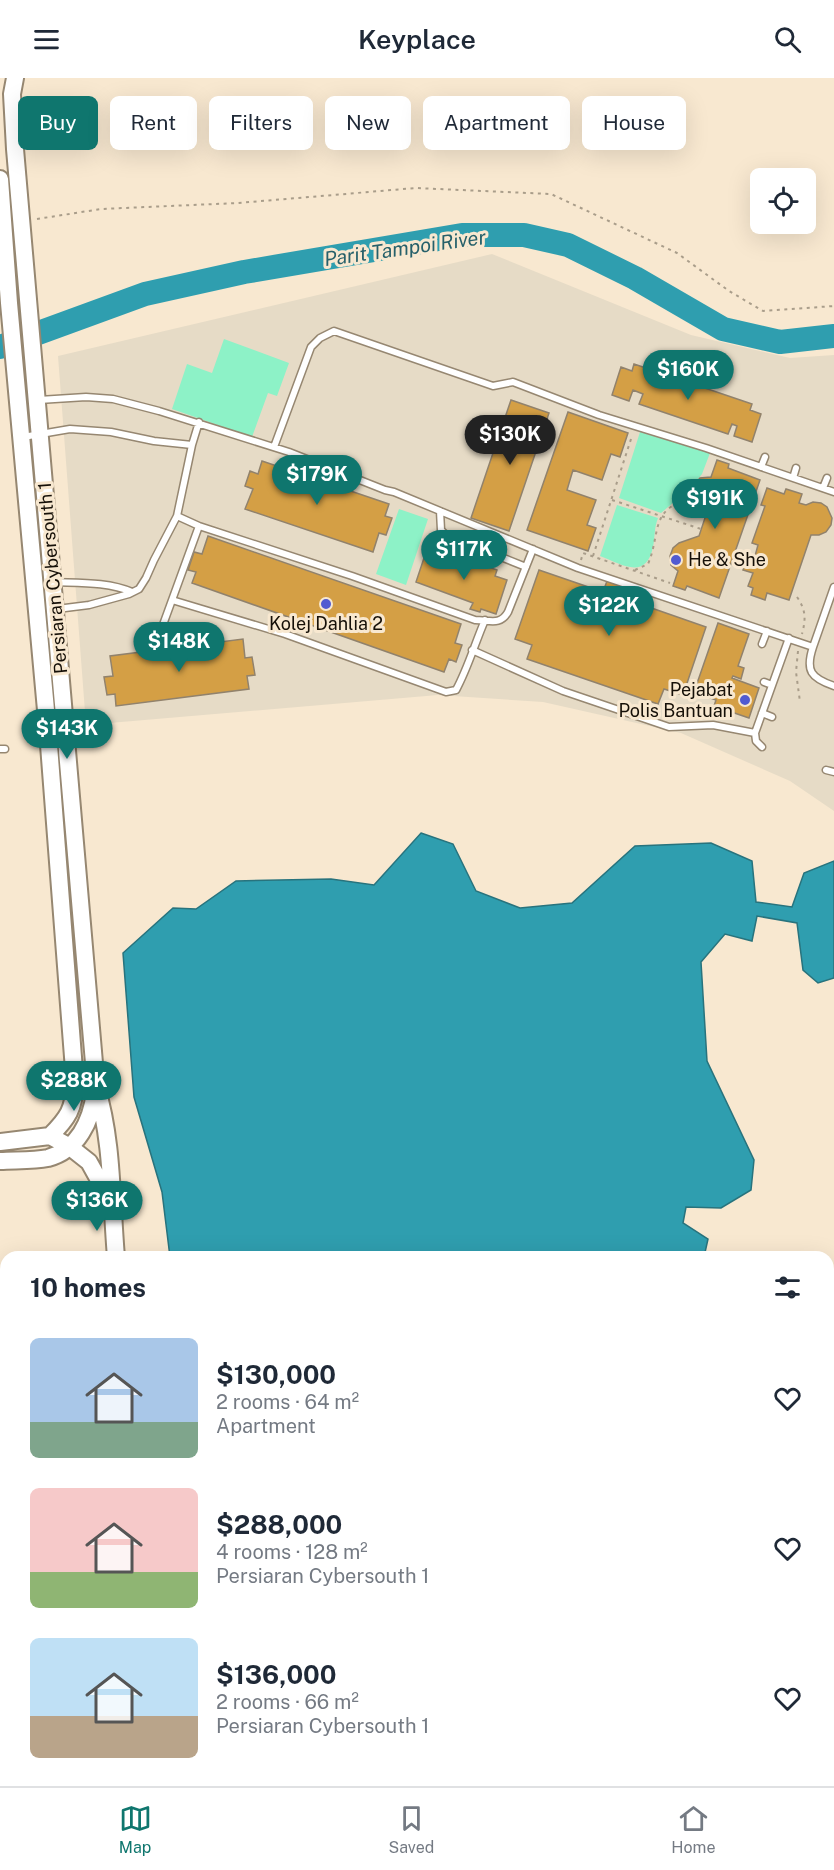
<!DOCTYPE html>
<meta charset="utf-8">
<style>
:root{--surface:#fff;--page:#f6f6f7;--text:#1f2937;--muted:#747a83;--line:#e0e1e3;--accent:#0f766e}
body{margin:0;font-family:"Public Sans",sans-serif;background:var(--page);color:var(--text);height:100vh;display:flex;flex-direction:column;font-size:22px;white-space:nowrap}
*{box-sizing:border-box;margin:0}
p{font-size:20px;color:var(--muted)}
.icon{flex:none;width:33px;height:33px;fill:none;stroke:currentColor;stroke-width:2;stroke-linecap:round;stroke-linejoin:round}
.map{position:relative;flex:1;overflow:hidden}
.sheet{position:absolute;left:0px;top:1173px;width:834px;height:536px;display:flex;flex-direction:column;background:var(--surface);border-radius:18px 18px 0 0;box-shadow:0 6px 24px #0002}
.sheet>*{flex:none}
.banner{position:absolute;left:18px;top:18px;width:798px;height:54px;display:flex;gap:12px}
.tools{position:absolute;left:750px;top:90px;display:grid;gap:12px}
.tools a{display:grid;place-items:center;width:66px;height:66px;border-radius:9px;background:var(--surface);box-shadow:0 6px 24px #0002;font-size:30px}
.price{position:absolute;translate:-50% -51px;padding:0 14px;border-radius:21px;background:var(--accent);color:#fff;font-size:20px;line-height:39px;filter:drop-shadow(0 2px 3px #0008)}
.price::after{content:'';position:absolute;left:50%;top:36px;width:18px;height:14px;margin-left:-9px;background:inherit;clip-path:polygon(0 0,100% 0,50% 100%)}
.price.on{background:#222;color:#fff}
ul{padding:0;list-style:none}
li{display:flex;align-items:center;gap:18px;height:150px;padding:0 30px}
li span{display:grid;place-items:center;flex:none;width:168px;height:120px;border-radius:9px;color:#555}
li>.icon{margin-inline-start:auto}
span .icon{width:72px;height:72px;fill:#fffc;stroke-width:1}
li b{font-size:26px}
h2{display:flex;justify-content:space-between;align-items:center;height:72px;padding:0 30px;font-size:26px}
.chip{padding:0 21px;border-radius:9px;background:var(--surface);box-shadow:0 6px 24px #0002;font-size:21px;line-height:54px}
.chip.on{background:var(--accent);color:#fff}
header{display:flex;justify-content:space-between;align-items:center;height:78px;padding:0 30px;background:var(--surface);font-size:27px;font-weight:600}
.dock{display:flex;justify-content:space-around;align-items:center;height:84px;border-top:2px solid var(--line);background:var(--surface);font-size:16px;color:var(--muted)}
.dock a{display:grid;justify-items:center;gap:3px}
.dock .on{color:var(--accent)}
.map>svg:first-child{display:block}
</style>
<header><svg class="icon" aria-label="menu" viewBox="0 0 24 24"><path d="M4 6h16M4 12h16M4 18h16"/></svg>Keyplace<svg class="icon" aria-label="search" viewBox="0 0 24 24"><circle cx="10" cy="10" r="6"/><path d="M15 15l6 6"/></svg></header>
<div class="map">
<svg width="834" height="1708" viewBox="0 0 834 1708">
<rect width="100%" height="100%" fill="#f8e8d0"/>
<!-- education -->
<path fill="#e6dbc6" d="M492,176L691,257L790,280L834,277V733L790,703L681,655L543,624L438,617L86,647L58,278Z"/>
<!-- green -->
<path fill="#8df2c7" d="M224,261L289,285L277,318L268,315L252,359L172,331L187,286L212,295Z
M640,354L710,375L702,396L694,406L690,418L674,424L661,435L619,420Z
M617,427L658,440C654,450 655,459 653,469C646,503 621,486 600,478Z
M399,431L428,441L406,507L376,496Z"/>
<!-- water -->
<path fill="#2f9eaf" stroke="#28737d" stroke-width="1.5" d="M421,755L453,766L476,813L520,830L572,825L635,768L711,765L752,783L756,824L792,829L804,795L834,783V900L818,905L803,892L797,845L757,838L752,863L725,856L701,884L707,983L754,1082L751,1112L721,1130L686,1129L683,1145L708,1161L704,1179H170L162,1114L134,1019L123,875L173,830L196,831L236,803L331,801L374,807Z"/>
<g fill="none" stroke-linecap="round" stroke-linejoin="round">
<!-- river -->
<path stroke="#2f9eaf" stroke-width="24" d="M0,269L145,216L244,194L462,157H524L568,167L635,200L723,251L780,264L834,258"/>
</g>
<!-- building -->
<path fill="#d49f45" stroke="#91826c" stroke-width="1.5" d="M634,286L752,326L750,332L761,336L752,364L734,358L737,348L732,346L728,356L639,326L643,316L633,312L629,323L612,317L621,289L632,293Z
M511,322L549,335L509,453L471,440Z
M568,334L628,355L620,379L611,376L602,402L573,392L567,412L596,422L587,447L596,450L588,473L527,452Z
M717,382L729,386L728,390L760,402L719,520L687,508L685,512L673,508L678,493L671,487L670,478L673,470L679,465L699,458L705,440L695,427L692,414L695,406L700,400L711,399Z
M262,383L389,426L385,438L392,440L386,457L379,455L373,474L245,431L253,411L245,408L250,393L258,396Z
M767,410L784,416L786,411L802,416L799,425L806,427L813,424L821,425L827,429L832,440L831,447L826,454L819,457H811L789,522L767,515L765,522L751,517L753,510L748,508L753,495L743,492L749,476L755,478L758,467L752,465L765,428L761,427Z
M208,458L461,546L455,565L462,567L456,584L449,581L444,594L192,505L196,494L188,492L194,474L202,476Z
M426,474L460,485L462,480L497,492L495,498L507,502L496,536L481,531L480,534L470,531L473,525L416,504Z
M539,492L603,514L607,503L644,516L640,526L706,549L683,617L664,611L658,626L527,581L532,567L515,561Z
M718,545L749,556L738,588L744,590L741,601L733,598L732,600L759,610L749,640L714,628L716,622L694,614Z
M243,561L245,580L252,579L255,597L247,598L249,611L116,628L115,616L107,617L104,599L113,598L110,578Z"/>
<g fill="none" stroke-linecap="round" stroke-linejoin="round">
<!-- lane casing -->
<g stroke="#968771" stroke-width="9">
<path id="lane" d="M39,322L86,319L113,321L159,333L289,374L385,412L394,414L578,490L813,569C805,593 811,600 834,608
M23,359L70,351L111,354L154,363L192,367
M274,369L311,269L320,260L334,253L493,308L513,304L599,337L706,370L834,414
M761,389L765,379
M793,400L796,390
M823,410L827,400
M440,433L441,452L446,457L526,489
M177,438L199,448L352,498L475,542C490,542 500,548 508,534L533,471
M55,504C80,505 109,504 132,514
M172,522L285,556L446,614L456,612C468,590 475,565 485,542
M57,531L89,527L129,516L139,511L146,500L154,482L177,438L192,367L199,344
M160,555L199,448
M762,566L767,553
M813,569L834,509
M472,572L563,613L669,649L713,647L755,655
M764,604L772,607
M762,635L772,639
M762,669L756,663L755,655L789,560
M0,671H5
M826,692L834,694"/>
</g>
<!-- secondary casing -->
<g stroke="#968771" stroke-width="20">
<path id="secondary" d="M15,0L12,16L15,71L96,1008C113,1063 111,1122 116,1179
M0,101L9,225L48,654L75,1005C74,1031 68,1040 50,1058
M0,1064L50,1058L70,1069L89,1084L110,1122
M0,1083C15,1082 33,1083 48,1080C78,1072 91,1043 95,1015
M158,1702V1708"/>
</g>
<!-- path -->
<path stroke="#a99d8a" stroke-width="2" stroke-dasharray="3 4.5" stroke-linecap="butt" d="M37,141L101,131L238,125L416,110L551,116L677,175L729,213L763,233L834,228
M612,422L701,451
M593,478L632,358
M581,482L583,475L670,505
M635,492L648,486C661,456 649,431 690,421
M797,519C806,532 806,541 802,556
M798,573L796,594L800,624"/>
<!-- lane -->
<use href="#lane" stroke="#fff" stroke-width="6"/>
<!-- secondary -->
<use href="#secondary" stroke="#fff" stroke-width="16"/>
</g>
<!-- markers -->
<g fill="#515bd1" stroke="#f8e8d0" stroke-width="2">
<circle cx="676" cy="482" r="6"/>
<circle cx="326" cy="526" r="6"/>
<circle cx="745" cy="622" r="6"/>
</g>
<g text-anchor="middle" stroke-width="6" stroke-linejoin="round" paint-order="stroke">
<!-- poi labels -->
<g font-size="18" fill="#161008" stroke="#f8e8d0" text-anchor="start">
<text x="688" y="488">He &amp; She</text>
<text x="326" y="552" text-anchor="middle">Kolej Dahlia 2</text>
<text x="733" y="618" text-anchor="end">Pejabat<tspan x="733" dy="21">Polis Bantuan</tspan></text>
</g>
<!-- street labels -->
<g font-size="18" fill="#161008" stroke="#f8e8d0">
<text transform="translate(53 500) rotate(-95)" y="6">Persiaran Cybersouth 1</text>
</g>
<!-- water labels -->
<g font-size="20" font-style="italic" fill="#26606a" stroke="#f8e8d0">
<text transform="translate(405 170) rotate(-8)" y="7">Parit Tampoi River</text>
</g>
</g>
</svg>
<div class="tools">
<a><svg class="icon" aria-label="locate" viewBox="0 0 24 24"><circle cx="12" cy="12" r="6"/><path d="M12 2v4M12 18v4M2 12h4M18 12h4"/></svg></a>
</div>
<b class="price" style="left:688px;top:323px">$160K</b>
<b class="price on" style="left:510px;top:388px">$130K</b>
<b class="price" style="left:317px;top:428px">$179K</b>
<b class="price" style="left:715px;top:452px">$191K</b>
<b class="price" style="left:464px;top:503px">$117K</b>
<b class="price" style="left:609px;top:559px">$122K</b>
<b class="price" style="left:179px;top:595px">$148K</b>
<b class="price" style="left:67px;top:682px">$143K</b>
<b class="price" style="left:74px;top:1034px">$288K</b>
<b class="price" style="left:97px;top:1154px">$136K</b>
<div class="banner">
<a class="chip on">Buy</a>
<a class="chip">Rent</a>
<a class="chip">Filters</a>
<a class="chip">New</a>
<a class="chip">Apartment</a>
<a class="chip">House</a>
</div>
<section class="sheet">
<h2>10 homes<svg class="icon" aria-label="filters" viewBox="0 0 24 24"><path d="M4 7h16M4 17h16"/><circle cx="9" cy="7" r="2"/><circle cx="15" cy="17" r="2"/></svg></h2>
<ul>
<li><span style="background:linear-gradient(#a9c7e8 70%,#7fa58c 0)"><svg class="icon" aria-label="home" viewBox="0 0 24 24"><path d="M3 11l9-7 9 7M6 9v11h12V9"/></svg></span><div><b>$130,000</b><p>2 rooms · 64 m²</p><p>Apartment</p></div><svg class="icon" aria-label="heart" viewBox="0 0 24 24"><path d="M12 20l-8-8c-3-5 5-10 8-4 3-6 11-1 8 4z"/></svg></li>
<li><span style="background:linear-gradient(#f6c9c9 70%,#8fb573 0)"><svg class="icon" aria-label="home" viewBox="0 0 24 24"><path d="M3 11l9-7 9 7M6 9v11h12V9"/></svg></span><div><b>$288,000</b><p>4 rooms · 128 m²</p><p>Persiaran Cybersouth 1</p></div><svg class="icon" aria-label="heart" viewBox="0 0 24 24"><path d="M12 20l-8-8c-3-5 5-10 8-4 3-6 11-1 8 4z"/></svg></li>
<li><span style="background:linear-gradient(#bfe0f5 65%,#b9a48a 0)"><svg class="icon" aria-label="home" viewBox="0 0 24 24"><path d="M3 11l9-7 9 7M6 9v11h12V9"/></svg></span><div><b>$136,000</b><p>2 rooms · 66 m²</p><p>Persiaran Cybersouth 1</p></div><svg class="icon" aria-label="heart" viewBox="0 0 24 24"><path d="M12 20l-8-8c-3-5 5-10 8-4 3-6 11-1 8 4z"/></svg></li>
</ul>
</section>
</div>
<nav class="dock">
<a class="on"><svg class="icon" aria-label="map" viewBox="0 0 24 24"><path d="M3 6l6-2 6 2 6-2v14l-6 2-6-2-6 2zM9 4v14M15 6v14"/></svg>Map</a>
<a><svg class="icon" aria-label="saved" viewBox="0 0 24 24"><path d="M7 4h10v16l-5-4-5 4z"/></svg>Saved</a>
<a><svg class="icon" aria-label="home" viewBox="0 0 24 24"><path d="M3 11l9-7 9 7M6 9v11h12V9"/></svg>Home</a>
</nav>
